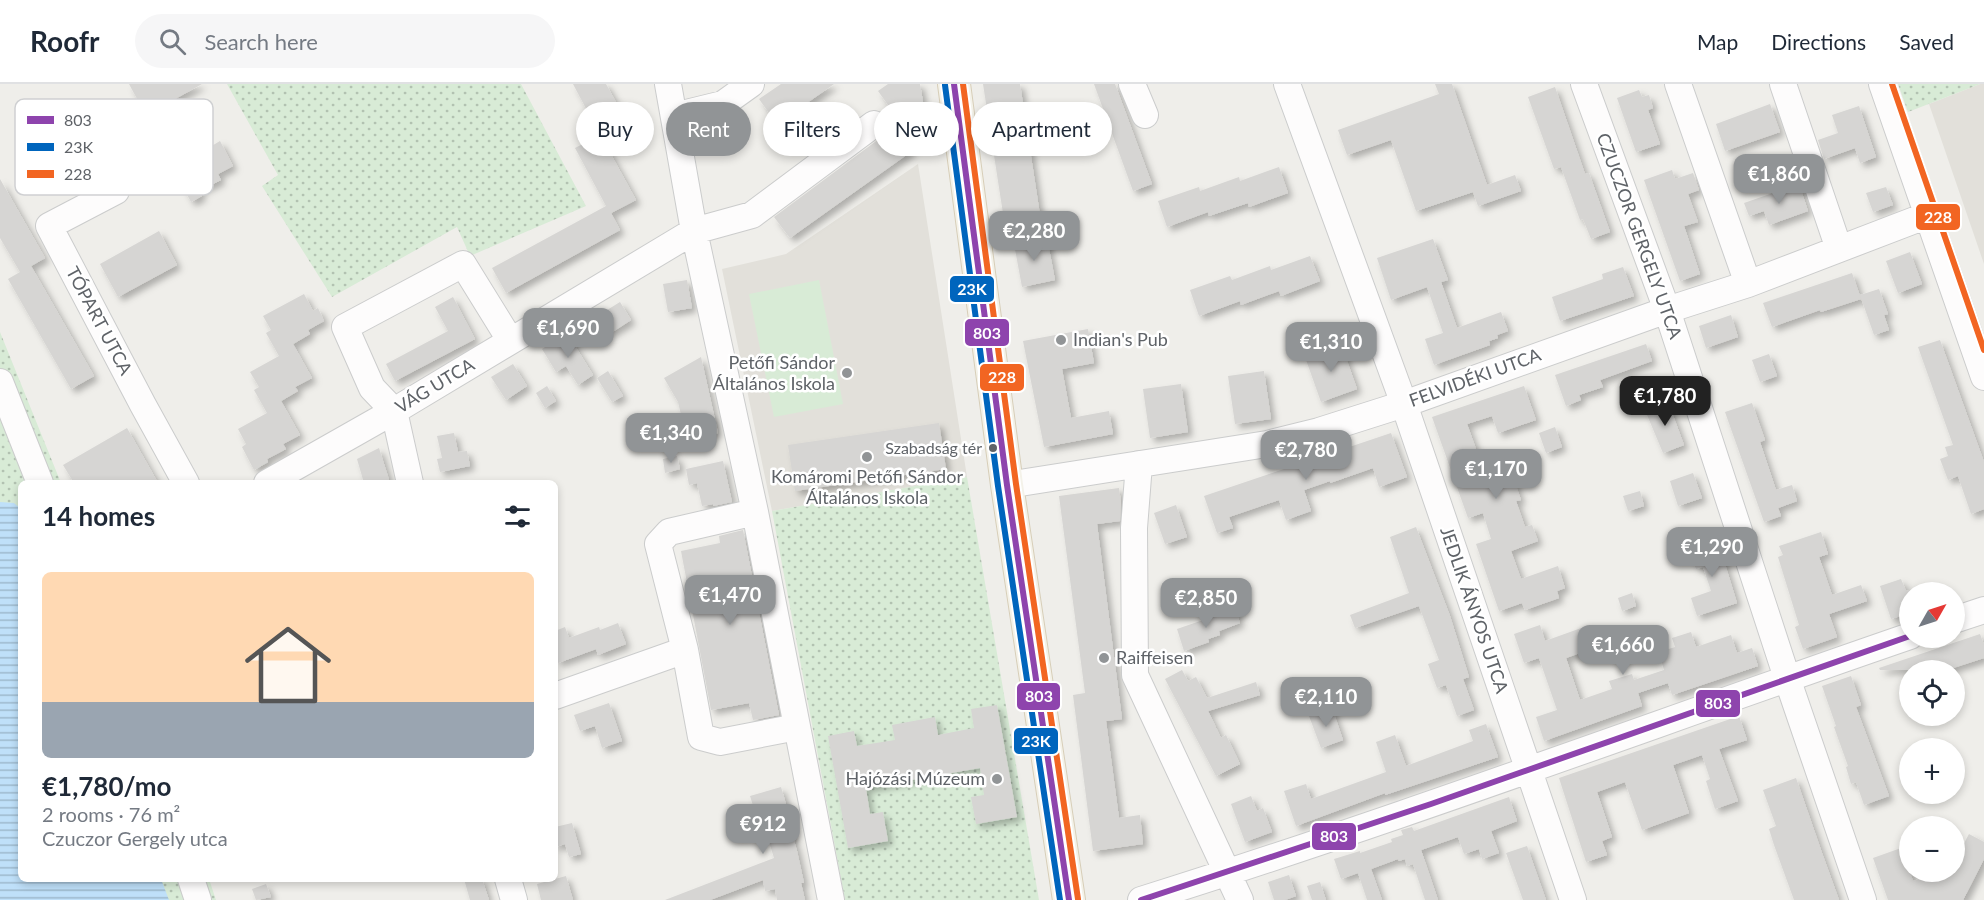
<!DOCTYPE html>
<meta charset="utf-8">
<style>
:root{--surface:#fff;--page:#f6f6f7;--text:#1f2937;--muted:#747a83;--line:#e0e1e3;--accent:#919496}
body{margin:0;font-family:Lato,sans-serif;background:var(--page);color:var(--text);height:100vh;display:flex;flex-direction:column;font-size:22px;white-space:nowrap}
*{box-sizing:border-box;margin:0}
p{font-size:20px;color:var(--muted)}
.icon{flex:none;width:33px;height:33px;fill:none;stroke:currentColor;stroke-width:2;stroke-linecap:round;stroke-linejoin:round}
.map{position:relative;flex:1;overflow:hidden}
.panel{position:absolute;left:18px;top:396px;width:540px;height:402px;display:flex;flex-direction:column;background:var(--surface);border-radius:9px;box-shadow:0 3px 9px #0003}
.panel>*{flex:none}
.top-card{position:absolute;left:576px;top:18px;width:570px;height:54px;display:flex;gap:12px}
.needle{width:39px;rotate:51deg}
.controls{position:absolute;left:1899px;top:498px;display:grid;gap:12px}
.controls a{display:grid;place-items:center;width:66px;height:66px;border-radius:50%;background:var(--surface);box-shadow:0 3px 9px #0003;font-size:30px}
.price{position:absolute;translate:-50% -51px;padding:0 14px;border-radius:12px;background:var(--accent);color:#fff;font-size:20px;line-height:39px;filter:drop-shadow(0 2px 3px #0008)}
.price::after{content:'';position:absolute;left:50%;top:36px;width:18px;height:14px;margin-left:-9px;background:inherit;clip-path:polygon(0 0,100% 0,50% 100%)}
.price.current{background:#222;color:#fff}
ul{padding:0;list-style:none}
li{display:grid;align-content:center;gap:12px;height:318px;padding:0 24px}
li span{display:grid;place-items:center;height:186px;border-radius:9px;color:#555}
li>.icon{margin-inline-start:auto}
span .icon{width:108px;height:108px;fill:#fffc;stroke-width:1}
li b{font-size:26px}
h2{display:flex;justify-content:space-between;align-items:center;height:72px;padding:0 24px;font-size:26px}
.tag{padding:0 21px;border-radius:27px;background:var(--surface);box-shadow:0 3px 9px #0003;font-size:21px;line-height:54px}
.tag.current{background:var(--accent);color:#fff}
header{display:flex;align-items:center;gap:36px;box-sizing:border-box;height:84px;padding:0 30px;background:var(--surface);border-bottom:2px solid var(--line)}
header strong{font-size:28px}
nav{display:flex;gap:33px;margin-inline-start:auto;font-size:21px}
.search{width:420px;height:54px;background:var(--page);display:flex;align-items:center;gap:15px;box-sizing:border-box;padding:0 21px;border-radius:33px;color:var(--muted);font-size:22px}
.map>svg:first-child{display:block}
</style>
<header>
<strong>Roofr</strong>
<div class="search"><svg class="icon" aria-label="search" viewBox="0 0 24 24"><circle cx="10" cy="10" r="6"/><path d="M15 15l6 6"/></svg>Search here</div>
<nav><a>Map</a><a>Directions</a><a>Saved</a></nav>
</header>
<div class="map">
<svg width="1984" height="816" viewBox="0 0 1984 816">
<defs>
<pattern id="grass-dots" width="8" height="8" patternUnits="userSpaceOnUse" patternTransform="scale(1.5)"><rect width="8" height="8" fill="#d8ebd6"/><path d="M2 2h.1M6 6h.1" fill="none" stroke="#b2c2b1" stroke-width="1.8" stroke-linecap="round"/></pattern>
<pattern id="water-rules" width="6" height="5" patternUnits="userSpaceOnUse" patternTransform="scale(1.5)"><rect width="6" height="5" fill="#bfe0f9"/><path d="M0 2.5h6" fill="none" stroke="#9eb9cd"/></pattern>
<filter id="shadow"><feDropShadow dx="4.5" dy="4.5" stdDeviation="3" flood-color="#0004"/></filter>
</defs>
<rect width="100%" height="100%" fill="#efeeea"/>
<!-- education -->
<path fill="#e2e0da" d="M1980,0H1984V180L1929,20Z
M918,80L967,393L772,427L722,185L786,170Z"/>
<!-- grass -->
<path fill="url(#grass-dots)" d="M227,0H521L586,122L470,172L457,143L332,213L262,102L278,91Z
M1898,0H1980L1908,28Z
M0,248L61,399H21V795H209L216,816H0Z
M967,393L1039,816H845L772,427Z"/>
<!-- garden -->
<path fill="#d8ebd6" d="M819,196L843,320L774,333L749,210Z"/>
<!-- water -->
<path fill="url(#water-rules)" d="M0,418L14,419L21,425V795H161L169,816H0Z"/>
<!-- building -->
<path fill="#d6d5d3" filter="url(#shadow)" d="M129,0H202L175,15L177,19L148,35Z
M573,0H606L629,42L603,56L636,116L611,129L620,146L506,209L492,184L606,122L575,64L600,51Z
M781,0H834L777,40L759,15Z
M888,0H920L929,53L905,57L912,67L790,154L774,133L883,52L888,44L899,36L878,7Z
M983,0H1020L1040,131L1004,136Z
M1094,0H1115L1152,100L1133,107Z
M1435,0H1452L1487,101L1515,91L1521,107L1478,122L1473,108L1416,127L1391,56L1347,71L1338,46L1439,10Z
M1555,3L1585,90L1589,89L1610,148L1591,155L1583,135L1580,136L1561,83L1554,85L1528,13Z
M1639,6L1642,13L1649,11L1653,24L1648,26L1660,60L1636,68L1617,14Z
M1770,20L1780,48L1725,67L1716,40Z
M1859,22L1876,73L1860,79L1855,64L1824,75L1818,56L1838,49L1832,31Z
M220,57L233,82L218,90L221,96L199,107L202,112L191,118L170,78L202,61L205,66Z
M1279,83L1288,109L1249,123L1248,119L1209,132L1208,128L1167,143L1158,117L1199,103L1200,107L1239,93L1240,97Z
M1672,86L1675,95L1693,89L1699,106L1688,110L1698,138L1684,142L1700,190L1680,197L1644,96Z
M0,95L45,174L31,182L94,292L71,305L8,195L20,188L0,154Z
M1799,100L1808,127L1769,141L1764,127L1749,132L1744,119Z
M1886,103L1893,121L1873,128L1866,109Z
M159,147L177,181L118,213L100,180Z
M1047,154L1055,196L1022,203L1014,160Z
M1433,155L1448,196L1441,198L1457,244L1501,228L1508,247L1497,251L1498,254L1489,257L1490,261L1434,281L1425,255L1443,249L1427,203L1391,216L1377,174Z
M1910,168L1922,200L1898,209L1886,177Z
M1310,172L1320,197L1281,212L1279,207L1241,221L1240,217L1199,232L1190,206L1230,192L1232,196L1270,182L1271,186Z
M1623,183L1634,212L1560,237L1552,213L1603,195L1602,190Z
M1852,189L1861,215L1821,228L1820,226L1772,243L1763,219Z
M687,196L692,224L668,228L663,200Z
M1879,205L1888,230L1884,231L1889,246L1874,251L1860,211Z
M304,210L313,227L318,224L324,237L308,246L310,250L293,260L312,294L295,303L298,307L281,317L300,351L283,360L286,365L267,375L268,378L254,386L242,363L246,360L238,345L267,329L254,306L259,303L250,288L279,272L266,249L271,246L263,232Z
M453,213L475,255L395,297L386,280L448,247L435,223Z
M620,218L631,236L611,249L599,231Z
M1731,231L1738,253L1706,264L1699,242Z
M1088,245L1094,279L1062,285L1071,334L1109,327L1113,350L1044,363L1023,257Z
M567,249L593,291L578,301L566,282L556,288L542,265Z
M1940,256L1984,378V425L1971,430L1958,392L1948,396L1940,375L1948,372L1945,363L1953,361L1918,263Z
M1341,260L1357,305L1321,318L1305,273Z
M1646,260L1652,277L1600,296L1603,303L1579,311L1581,316L1566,322L1555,291Z
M1769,270L1777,292L1760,298L1752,276Z
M701,273L718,349L687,356L678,318L664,294Z
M513,280L527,302L506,316L491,293Z
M608,287L623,312L612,318L597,294Z
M1264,287L1271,335L1235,340L1228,292Z
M1181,300L1188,348L1150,354L1143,305Z
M547,302L556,317L545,324L536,309Z
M1524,302L1536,336L1498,349L1492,332L1467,340L1490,404L1514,396L1521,416L1516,417L1525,443L1532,441L1538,457L1511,467L1521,495L1558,482L1565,504L1557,507L1559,514L1525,526L1522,519L1499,527L1476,460L1491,455L1483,429L1468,434L1432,333Z
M1668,318L1684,361L1663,369L1645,326Z
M1752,319L1765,356L1760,358L1776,406L1792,401L1797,417L1778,424L1781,432L1764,438L1725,328Z
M939,339L946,385L795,407L788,361Z
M1555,343L1562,363L1546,369L1539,349Z
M127,344L158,399H74L63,381Z
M454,349L458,368L467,367L470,382L440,388L437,375L442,374L437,352Z
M1391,349L1407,393L1379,403L1373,384L1330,399V397L1304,406L1311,427L1286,436L1279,416L1229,433L1233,444L1217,449L1204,412Z
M379,364L390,399H364L357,375Z
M677,372L680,385L665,389L663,375Z
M723,377L732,418L713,422V420L702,422L697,399L689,401L686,385Z
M1693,389L1702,414L1678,422L1670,397Z
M1119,404L1121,419L1120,437L1097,440L1122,635L1106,637L1119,734L1140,731L1143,760L1093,767L1073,611L1085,609L1059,412Z
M1640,407L1644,422L1628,427L1623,412Z
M1176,421L1187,453L1165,460L1154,429Z
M1416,443L1450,532L1469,593L1463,595L1474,626L1457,632L1446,601L1437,604L1428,580L1439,576L1419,522L1355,544L1350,531L1409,509L1390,453Z
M743,446L779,631L753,636L749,619L711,626L681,467L720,459L719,452Z
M1821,448L1828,470L1819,473L1832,511L1861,501L1867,517L1829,530L1837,553L1803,565L1795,543L1799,541L1778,473L1783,471L1779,462Z
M1717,454L1737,519L1697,532L1691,514L1711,507L1703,483L1696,485L1688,464Z
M1901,495L1906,507L1910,506V529L1891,535L1880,502Z
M1632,509L1636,522L1622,527L1618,514Z
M1235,525L1240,539L1219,547L1220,551L1208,555L1209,558L1184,567L1177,545Z
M618,539L626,560L598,571L596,565L558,579L555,571V547L565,543L569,554L599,543L600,546Z
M1540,541L1545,557L1584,543L1591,565L1566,574L1580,616L1612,605L1609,597L1632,590L1634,596L1664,586L1659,568L1675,563L1672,554L1691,548L1696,563L1731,551L1737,569L1752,564L1758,582L1672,611L1668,599L1638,609L1642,622L1544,657L1536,633L1557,626L1539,574L1524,579L1514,550Z
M1980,550L1984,561V574L1947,586H1880L1879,584Z
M1182,586L1188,597L1196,593L1207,614L1256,598L1260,611L1208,627L1221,654L1226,651L1240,680L1216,692L1165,595Z
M1851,592L1861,621L1856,623L1889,712L1864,721L1856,698L1851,700L1846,683L1848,682L1834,643L1836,642L1822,602Z
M609,619L622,657L602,664L595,642L580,647L574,631Z
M997,621L1017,733L976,740L971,713L984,711L980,684L866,704L870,730L883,728L888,757L848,764L828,652L854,647L857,662L895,656L892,641L935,633L938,651L974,644L971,625Z
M1332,624L1343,656L1321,664L1309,632Z
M1739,632L1747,656L1719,665L1738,717L1715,725L1706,697L1710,695L1702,671L1673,681L1689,729L1642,746L1625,698L1597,708L1612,753L1602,757L1607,771L1586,778L1559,694Z
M1486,640L1498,673L1385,711V709L1296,742L1284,707L1306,700L1311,715L1386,688L1376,658L1395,651L1406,682L1473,657L1469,646Z
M1796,694L1822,769L1839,816H1794L1774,761L1769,745L1776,742L1763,706Z
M781,703L788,727L786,728L797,767L804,799H801L805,816H777L775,805L765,807L763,796L710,816H665L774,774L764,741L734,751L731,738L756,731L750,712Z
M1251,712L1257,727L1263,724L1272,748L1245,758L1231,720Z
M1509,713L1517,737L1491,747L1499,769L1482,775L1479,765L1464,770L1458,753L1421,766L1438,816H1425L1413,780L1407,782L1405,775L1399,777L1398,775L1371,785L1382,816H1367L1358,789L1341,795L1334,775L1360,767V769L1392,758L1391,755L1403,751L1401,746L1412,743L1414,747Z
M572,739L581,770L569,773L565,760L555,763V743Z
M1969,750L1984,758V775L1963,816H1888L1873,774L1901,764L1913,797L1941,788H1954V778Z
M1527,762L1546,816H1523L1506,769Z
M1289,791L1296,812L1285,816H1274L1268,798Z
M566,792L573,816H541L537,800Z
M464,795H482L489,816H470Z
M1320,798L1326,816H1312L1307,802Z
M266,800L271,813L256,816L252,805Z"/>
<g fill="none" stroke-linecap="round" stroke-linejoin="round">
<!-- minor casing -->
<g stroke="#cbcccc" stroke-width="28">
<path id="minor" d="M668,0L694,147L755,428L831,816
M1132,0L1145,31
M1287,0L1404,320L1573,816
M1584,0L1667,226L1787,594L1863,816
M1678,0L1748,200
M1783,0L1839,165
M1882,0L1984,293
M674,32L723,20L751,0
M116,107L49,142L143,321L186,399
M0,298L40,399
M1139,380L1134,444L1135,591L1240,816
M267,399L394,327L694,147L752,131L874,40
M410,399L394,327L372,304L345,243L463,180L510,256
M1007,401L1267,360L1319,347L1404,320L1667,226L1748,200L1928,131
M755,428L669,448L658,460L685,566L701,653L720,658L797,643
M1954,536L1984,526
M555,612L685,566
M191,795L198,816
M508,795L514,816
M1141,816C1400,735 1654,640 1910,552"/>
</g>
<!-- major casing -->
<g stroke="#d7ceb8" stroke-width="34">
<path id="major" d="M954,0L1007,401L1069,816"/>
</g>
<!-- minor -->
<use href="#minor" stroke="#fdfcfc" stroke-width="26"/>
<!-- major -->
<use href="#major" stroke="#f4f2e9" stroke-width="32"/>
<!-- bus-1 casing -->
<g stroke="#fff" stroke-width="10">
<path id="bus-1" d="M954,0L1007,401L1069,816
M1141,816L1431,720L1910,552"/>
</g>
<!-- bus-2 casing -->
<g stroke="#fff" stroke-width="10">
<path id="bus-2" d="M945,1L998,402L1060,816"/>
</g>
<!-- bus-3 casing -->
<g stroke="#fff" stroke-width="10">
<path id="bus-3" d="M963,0L1016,400L1078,815
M1892,0L1984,266"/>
</g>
<!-- bus-1 -->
<use href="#bus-1" stroke="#8e44ad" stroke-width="6"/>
<!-- bus-2 -->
<use href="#bus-2" stroke="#0065bd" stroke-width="6"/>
<!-- bus-3 -->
<use href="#bus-3" stroke="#f26522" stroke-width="6"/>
</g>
<!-- markers -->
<g fill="#919496" stroke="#fff" stroke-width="2">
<circle cx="1061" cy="256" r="6"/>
<circle cx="847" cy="289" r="6"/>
<circle cx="867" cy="373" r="6"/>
<circle cx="1104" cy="574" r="6"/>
<circle cx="997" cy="695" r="6"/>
</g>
<circle fill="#5f6368" stroke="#fff" stroke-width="2" cx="993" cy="364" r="5"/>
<g text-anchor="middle" stroke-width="5" stroke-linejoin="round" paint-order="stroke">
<!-- bus labels -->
<g font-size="16" fill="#5f6368" stroke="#fff" text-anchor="end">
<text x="982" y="370">Szabadság tér</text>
</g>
<!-- street labels -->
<g font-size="18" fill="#5f6368" stroke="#fff">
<text transform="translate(1639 152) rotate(70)" y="6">CZUCZOR GERGELY UTCA</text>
<text transform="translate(99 237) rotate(62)" y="6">TÓPART UTCA</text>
<text transform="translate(1475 294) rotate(-20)" y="6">FELVIDÉKI UTCA</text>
<text transform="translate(435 302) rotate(-31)" y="6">VÁG UTCA</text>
<text transform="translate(1474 526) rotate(71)" y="6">JEDLIK ÁNYOS UTCA</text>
</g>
<!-- poi labels -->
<g font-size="18" fill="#5f6368" stroke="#fff" text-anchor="start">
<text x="1073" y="262">Indian's Pub</text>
<text x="835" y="285" text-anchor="end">Petőfi Sándor<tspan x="835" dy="21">Általános Iskola</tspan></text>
<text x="867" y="399" text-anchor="middle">Komáromi Petőfi Sándor<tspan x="867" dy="21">Általános Iskola</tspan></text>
<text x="1116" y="580">Raiffeisen</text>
<text x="985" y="701" text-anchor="end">Hajózási Múzeum</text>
</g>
</g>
<!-- legend -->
<rect x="15" y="15" width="198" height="96" rx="9" fill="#fff" stroke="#cfd0d2" stroke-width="1.5"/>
<rect x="27" y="32" width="27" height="8" fill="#8e44ad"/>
<rect x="27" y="59" width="27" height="8" fill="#0065bd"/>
<rect x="27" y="86" width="27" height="8" fill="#f26522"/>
<g font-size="16" fill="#5f6368">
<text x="64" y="42">803</text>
<text x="64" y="69">23K</text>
<text x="64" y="96">228</text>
</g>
<g stroke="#fff" stroke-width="2">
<rect x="1915" y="119" width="46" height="28" rx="6" fill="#f26522"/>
<rect x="949" y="191" width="46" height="28" rx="6" fill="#0065bd"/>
<rect x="964" y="234" width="46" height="29" rx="6" fill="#8e44ad"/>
<rect x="979" y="279" width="46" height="29" rx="6" fill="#f26522"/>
<rect x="1016" y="598" width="45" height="29" rx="6" fill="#8e44ad"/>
<rect x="1695" y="605" width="46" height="29" rx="6" fill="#8e44ad"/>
<rect x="1013" y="643" width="46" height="28" rx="6" fill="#0065bd"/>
<rect x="1311" y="738" width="46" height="29" rx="6" fill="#8e44ad"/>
</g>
<g font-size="16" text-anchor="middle" font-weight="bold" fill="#fff">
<text x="1938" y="139">228</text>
<text x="972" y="211">23K</text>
<text x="987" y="255">803</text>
<text x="1002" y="299">228</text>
<text x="1039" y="618">803</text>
<text x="1718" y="625">803</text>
<text x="1036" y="663">23K</text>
<text x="1334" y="758">803</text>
</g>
</svg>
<div class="controls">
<a><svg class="needle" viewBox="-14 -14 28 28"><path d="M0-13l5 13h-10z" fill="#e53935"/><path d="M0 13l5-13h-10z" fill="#747a83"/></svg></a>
<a><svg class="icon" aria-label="locate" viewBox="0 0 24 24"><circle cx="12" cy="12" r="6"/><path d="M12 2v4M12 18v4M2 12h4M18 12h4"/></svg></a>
<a>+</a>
<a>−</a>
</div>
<b class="price" style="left:1779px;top:121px">€1,860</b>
<b class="price" style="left:1034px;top:178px">€2,280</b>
<b class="price" style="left:568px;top:275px">€1,690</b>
<b class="price" style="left:1331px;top:289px">€1,310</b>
<b class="price current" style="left:1665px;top:343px">€1,780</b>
<b class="price" style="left:671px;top:380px">€1,340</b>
<b class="price" style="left:1306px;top:397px">€2,780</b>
<b class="price" style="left:1496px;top:416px">€1,170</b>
<b class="price" style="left:1712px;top:494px">€1,290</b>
<b class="price" style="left:730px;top:542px">€1,470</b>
<b class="price" style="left:1206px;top:545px">€2,850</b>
<b class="price" style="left:1623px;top:592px">€1,660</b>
<b class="price" style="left:1326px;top:644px">€2,110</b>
<b class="price" style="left:763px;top:771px">€912</b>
<div class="top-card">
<a class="tag">Buy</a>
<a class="tag current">Rent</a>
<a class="tag">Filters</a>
<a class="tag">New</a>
<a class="tag">Apartment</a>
</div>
<section class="panel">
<h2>14 homes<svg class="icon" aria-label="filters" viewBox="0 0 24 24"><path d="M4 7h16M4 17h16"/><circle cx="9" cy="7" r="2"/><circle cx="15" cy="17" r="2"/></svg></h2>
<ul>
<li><span style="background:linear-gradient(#ffd9b3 70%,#9aa5b1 0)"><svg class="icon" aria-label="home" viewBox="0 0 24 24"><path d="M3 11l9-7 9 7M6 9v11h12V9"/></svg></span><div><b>€1,780/mo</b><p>2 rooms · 76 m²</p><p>Czuczor Gergely utca</p></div></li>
</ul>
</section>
</div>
